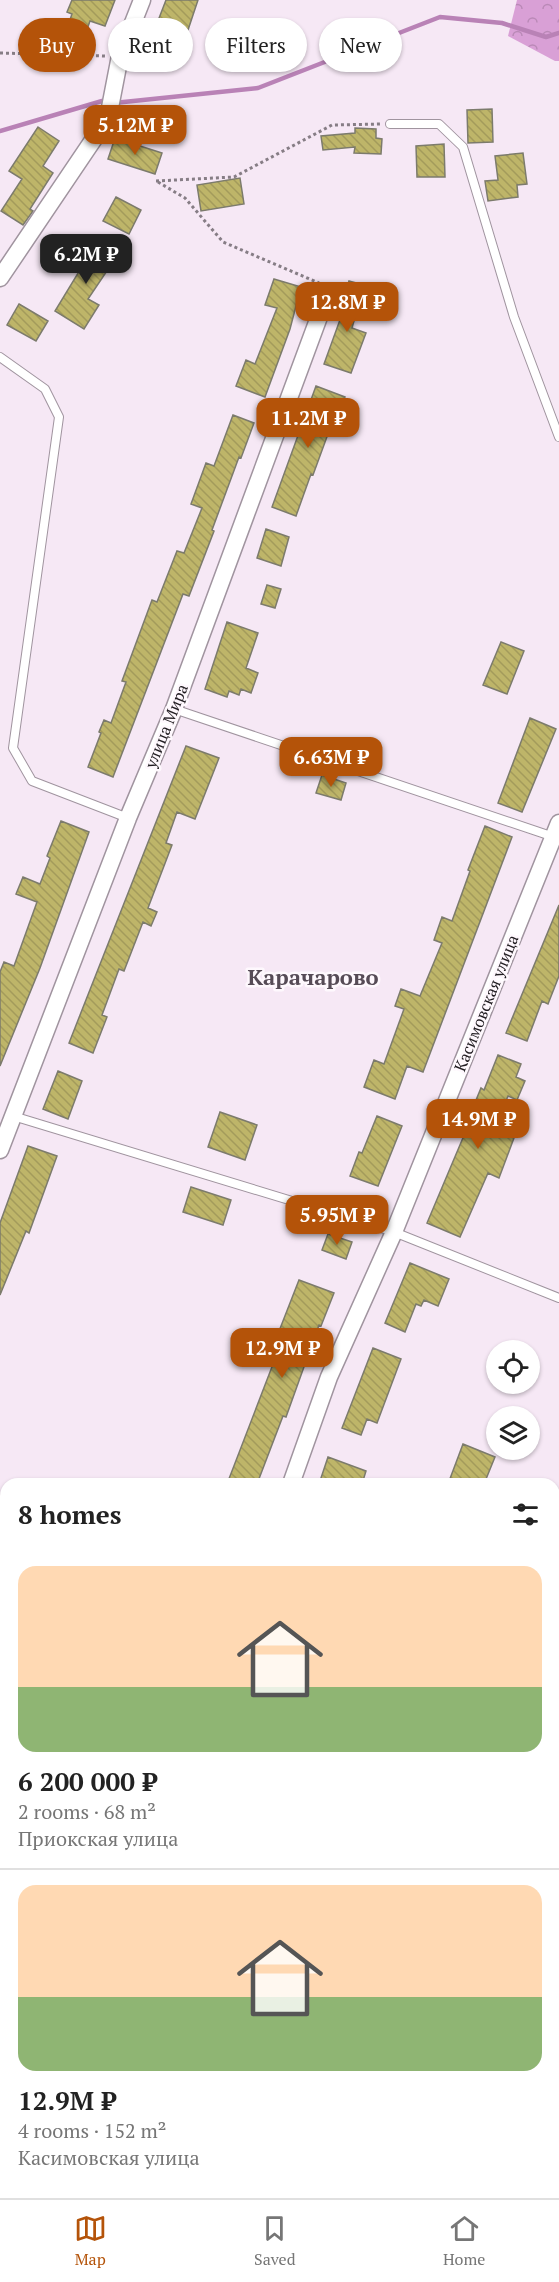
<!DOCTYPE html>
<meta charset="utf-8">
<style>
:root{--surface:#fff;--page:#f6f6f6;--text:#222;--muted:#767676;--line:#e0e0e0;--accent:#b45309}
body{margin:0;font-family:"PT Serif",serif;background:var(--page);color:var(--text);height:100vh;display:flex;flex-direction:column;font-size:22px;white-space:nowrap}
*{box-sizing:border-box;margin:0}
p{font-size:20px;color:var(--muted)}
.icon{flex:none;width:33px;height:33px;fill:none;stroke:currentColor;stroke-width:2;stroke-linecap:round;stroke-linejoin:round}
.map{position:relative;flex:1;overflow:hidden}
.drawer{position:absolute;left:0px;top:1478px;width:560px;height:722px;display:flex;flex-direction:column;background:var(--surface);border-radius:18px 18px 0 0;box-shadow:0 2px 4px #0004}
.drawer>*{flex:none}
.banner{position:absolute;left:18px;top:18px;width:524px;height:54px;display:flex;gap:12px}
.buttons{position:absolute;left:486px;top:1340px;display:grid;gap:12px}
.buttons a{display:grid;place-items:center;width:54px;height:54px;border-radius:50%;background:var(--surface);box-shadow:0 2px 4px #0004;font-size:30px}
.price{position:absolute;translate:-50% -51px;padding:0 14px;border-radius:12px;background:var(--accent);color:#fff;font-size:20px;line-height:39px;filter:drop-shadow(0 2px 3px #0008)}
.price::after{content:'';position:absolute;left:50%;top:36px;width:18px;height:14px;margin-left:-9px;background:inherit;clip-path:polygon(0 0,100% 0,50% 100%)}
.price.current{background:#222;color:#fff}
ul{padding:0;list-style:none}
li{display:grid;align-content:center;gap:12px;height:318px;padding:0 18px}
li+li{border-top:2px solid var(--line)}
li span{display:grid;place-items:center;height:186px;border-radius:18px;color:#555}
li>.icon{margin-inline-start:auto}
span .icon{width:108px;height:108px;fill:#fffc;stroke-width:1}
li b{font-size:26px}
h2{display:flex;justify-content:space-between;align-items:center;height:72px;padding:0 18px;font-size:26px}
.chip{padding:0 21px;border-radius:27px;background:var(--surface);box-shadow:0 2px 4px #0004;font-size:21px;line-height:54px}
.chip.current{background:var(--accent);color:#fff}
.dock{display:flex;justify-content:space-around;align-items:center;height:84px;border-top:2px solid var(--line);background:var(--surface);font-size:16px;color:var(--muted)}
.dock a{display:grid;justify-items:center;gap:3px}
.dock .current{color:var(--accent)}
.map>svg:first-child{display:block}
</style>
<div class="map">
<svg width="559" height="2198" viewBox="0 0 559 2198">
<defs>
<pattern id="forest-crowns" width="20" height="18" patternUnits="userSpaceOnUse" patternTransform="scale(1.5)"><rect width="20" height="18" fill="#d9a0d6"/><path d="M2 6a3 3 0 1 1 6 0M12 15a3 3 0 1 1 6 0" fill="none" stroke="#ba89b7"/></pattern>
<pattern id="building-back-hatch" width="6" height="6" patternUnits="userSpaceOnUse" patternTransform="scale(1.5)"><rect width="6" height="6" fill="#beb569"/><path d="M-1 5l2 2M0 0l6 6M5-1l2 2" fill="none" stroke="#a39b5b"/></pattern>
</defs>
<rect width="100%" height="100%" fill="#f6e8f5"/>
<!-- forest -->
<path fill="url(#forest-crowns)" d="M517,0H559V61H555L508,36Z"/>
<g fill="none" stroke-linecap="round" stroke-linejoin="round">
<!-- stream -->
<path stroke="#b982b6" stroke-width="4.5" d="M114,103L258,88L440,17L502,23L546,37L559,33
M0,131L102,101"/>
</g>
<!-- building -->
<path fill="url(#building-back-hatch)" stroke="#7c7b6c" stroke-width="1.5" d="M72,0H115L105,26L90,21L80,49L62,42L72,14L67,12Z
M166,0H198L186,36L156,26Z
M492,109L493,142L468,143L467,110Z
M38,127L59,141L43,166L53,173L30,209L33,211L23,225L1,211L22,179L9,171Z
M355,128L376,129V138L382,139L381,154L354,153L355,147L323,150L321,136L355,133Z
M115,138L162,153L155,174L108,159Z
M444,144L445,177H417L416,146Z
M523,153L527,184L517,185L518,197L488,201L485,181L498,180L495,156Z
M240,178L244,204L201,211L197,185Z
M116,197L141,210L129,234L103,221Z
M93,240L117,256L88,299L99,305L84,329L55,311L80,270L75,266Z
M274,279L301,287L290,329L265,397L236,386L246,360L255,364L277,308L265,305Z
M349,281L364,285L352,328L366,333L351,373L324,364L345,306L342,305Z
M19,304L48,321L36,341L7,325Z
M316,386L345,397L335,423H332L313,475L311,474L296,516L272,507Z
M233,415L254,423L241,458L239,457L212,530L214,531L189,596L183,594L113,777L88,767L101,733L99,732L104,720L111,723L126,682L122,681L152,600L157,602L177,551L184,553L202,508L191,504L206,463L214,466Z
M266,529L289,537L281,566L257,558Z
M267,585L281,589L275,608L261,604Z
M227,622L258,633L246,668L258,673L251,693L241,689L239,695L229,691L227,697L205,689Z
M501,642L524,651L507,694L483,685Z
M530,718L556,729L522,812L498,803Z
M186,746L219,758L195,819L177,812L166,843L172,845L148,908L157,912L151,926L143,922L124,971L119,969L102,1015L107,1017L93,1053L69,1043Z
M322,775L346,783L341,800L316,793Z
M61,821L89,832L40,968L0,1066V972L4,962L14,966L37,902L16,894L23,877L40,884L50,858L47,856Z
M485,826L512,837L423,1072L407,1066L395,1099L364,1087L374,1060L384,1064L404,1009L395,1006L401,989L420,996L442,943L434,940L442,917L452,921L470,871L468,870Z
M559,905V976L548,1004L542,1001L527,1041L506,1033Z
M498,1055L521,1064L516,1077L525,1081L517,1100L508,1096L494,1130L514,1138L499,1178L488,1173L460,1237L427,1223L465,1133L463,1132L481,1088L484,1090Z
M58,1071L82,1081L68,1119L43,1109Z
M220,1112L257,1125L245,1160L208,1147Z
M377,1116L402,1126L378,1186L350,1176L359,1152L362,1153Z
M28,1146L57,1156L29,1233L26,1231L0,1295V1223Z
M191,1187L231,1200L223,1225L183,1212Z
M328,1234L352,1242L346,1259L322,1250Z
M410,1263L449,1279L438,1306L424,1300L421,1306L416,1304L405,1332L385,1323Z
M299,1280L334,1293L321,1326L319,1325L286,1417L283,1416L257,1484H227L280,1346L274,1344Z
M373,1348L401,1359L377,1423L367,1419L361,1435L342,1428Z
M463,1444L495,1457L484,1484H448Z
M328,1457L366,1471L362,1484H319Z"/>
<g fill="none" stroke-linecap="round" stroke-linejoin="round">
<!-- lane casing -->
<g stroke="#a0949f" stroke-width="10">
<path id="lane" d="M390,124H439L463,147L514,317L559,437
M0,357L45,389L59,417L13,748L32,781L128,818
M174,709L554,837
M13,1116L394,1232L559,1298
M555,2198L559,2144"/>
</g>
<!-- street casing -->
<g stroke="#a0949f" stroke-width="19">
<path id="street" d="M0,278L108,118L120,56L142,0
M0,1150L128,818L174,709L326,298
M291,1484L329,1377L394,1232L559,823
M554,1678L559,1679
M0,1724L6,1723
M554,2011L559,2012"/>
</g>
<!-- path -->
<path stroke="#867d85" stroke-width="3" stroke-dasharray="3 3" stroke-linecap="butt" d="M0,53L106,56
M156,181L234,177L332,125L381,124
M158,182L185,198L223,242L319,283
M554,1740L559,1706"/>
<!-- lane -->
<use href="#lane" stroke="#fff" stroke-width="8"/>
<!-- street -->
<use href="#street" stroke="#fff" stroke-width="16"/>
</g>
<g text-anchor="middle" stroke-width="5" stroke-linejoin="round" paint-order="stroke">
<!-- street labels -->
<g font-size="16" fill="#201c20" stroke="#fef8fd">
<text transform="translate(166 726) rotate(-68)" y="6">улица Мира</text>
<text transform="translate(486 1003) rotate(-68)" y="6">Касимовская улица</text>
</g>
<!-- district labels -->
<g font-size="22" font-weight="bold" fill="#564b56" stroke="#fef8fd">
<text x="313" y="985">Карачарово</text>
</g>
</g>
</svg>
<div class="buttons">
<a><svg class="icon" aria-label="locate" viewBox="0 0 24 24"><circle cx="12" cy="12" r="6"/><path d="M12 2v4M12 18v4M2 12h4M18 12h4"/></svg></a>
<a><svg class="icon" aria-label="layers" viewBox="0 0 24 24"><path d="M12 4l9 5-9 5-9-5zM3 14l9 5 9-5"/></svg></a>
</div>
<b class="price" style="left:135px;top:156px">5.12M ₽</b>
<b class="price current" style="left:86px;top:285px">6.2M ₽</b>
<b class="price" style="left:347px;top:333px">12.8M ₽</b>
<b class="price" style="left:308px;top:449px">11.2M ₽</b>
<b class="price" style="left:331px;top:788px">6.63M ₽</b>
<b class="price" style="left:478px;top:1150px">14.9M ₽</b>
<b class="price" style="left:337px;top:1246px">5.95M ₽</b>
<b class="price" style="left:282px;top:1379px">12.9M ₽</b>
<div class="banner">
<a class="chip current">Buy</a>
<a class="chip">Rent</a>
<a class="chip">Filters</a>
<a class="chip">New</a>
</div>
<section class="drawer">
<h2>8 homes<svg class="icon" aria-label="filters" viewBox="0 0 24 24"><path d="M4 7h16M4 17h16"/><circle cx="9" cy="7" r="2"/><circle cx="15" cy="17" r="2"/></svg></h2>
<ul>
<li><span style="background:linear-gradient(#ffd9b3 65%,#8fb573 0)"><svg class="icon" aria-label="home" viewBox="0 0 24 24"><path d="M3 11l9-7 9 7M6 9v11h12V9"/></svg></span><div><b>6 200 000 ₽</b><p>2 rooms · 68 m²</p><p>Приокская улица</p></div></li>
<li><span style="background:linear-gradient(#ffd9b3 60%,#8fb573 0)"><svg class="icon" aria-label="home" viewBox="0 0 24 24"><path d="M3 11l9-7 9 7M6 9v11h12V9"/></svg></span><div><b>12.9M ₽</b><p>4 rooms · 152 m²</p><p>Касимовская улица</p></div></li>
</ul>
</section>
</div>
<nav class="dock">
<a class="current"><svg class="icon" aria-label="map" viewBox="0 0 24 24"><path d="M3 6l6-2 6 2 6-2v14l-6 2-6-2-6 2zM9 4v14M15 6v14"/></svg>Map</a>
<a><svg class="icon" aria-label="saved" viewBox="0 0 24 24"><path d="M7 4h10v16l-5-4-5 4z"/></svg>Saved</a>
<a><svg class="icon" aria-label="home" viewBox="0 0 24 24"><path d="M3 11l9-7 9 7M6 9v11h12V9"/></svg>Home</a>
</nav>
